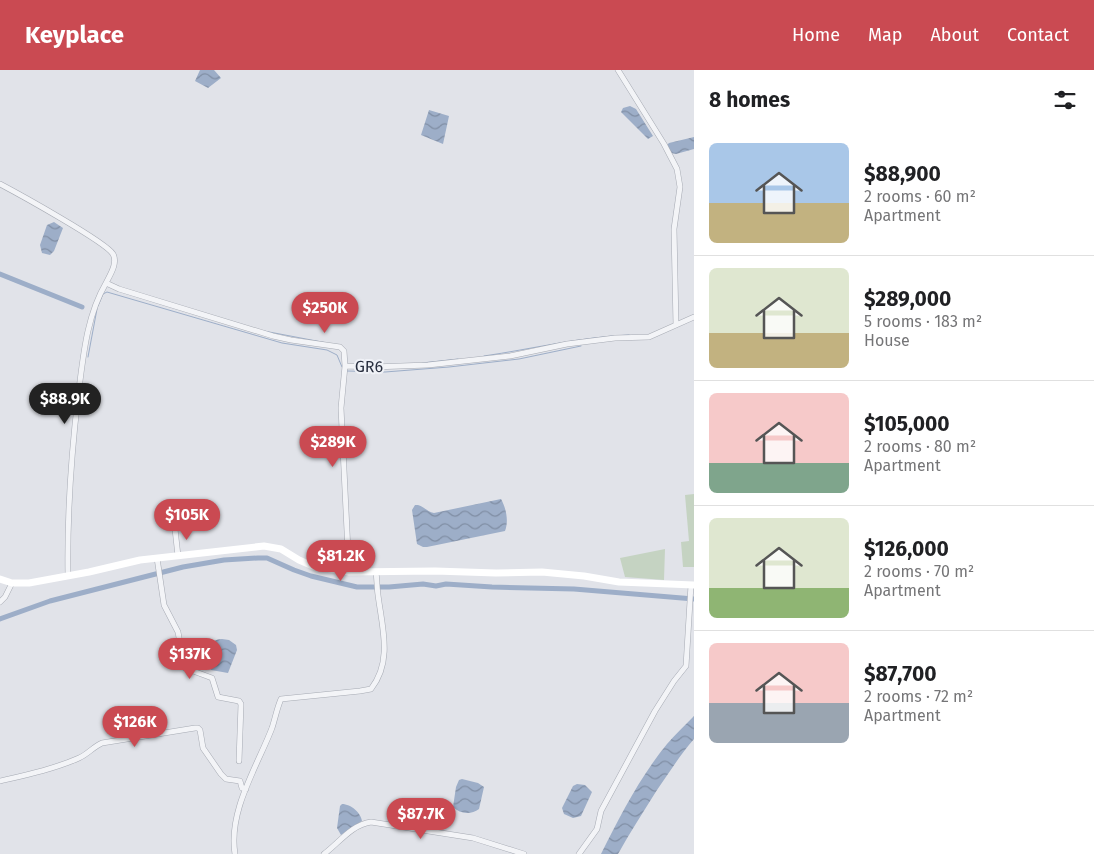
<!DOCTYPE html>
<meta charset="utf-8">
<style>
:root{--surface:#fff;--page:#f6f6f6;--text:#202124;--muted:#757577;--line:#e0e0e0;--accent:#ca4a52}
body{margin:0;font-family:"Fira Sans",sans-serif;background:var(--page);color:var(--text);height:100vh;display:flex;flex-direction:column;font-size:19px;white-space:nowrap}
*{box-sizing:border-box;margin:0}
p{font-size:16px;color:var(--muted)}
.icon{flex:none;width:28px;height:28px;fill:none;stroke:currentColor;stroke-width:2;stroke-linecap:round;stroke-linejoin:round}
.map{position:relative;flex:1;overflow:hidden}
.side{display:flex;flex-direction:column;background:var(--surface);width:400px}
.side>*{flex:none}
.price{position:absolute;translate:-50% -42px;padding:0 11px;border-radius:18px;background:var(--accent);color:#fff;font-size:16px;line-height:32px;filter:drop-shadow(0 1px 2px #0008)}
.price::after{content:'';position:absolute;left:50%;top:30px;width:15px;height:11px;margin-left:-8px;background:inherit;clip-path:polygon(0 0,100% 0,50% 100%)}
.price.on{background:#222;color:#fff}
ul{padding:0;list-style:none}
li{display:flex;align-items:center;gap:15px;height:125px;padding:0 15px}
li+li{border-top:1px solid var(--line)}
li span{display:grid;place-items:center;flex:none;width:140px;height:100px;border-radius:8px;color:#555}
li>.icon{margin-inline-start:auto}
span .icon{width:60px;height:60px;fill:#fffc;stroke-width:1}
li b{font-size:21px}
h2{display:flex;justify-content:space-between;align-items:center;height:60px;padding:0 15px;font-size:21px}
header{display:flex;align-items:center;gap:30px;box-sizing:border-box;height:70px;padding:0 25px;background:var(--accent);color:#fff}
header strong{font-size:24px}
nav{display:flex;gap:28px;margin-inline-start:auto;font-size:18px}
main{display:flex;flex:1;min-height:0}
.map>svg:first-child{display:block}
</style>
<header>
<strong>Keyplace</strong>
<nav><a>Home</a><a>Map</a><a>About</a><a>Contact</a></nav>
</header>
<main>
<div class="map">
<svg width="694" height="784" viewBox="0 0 694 784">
<defs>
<pattern id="water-waves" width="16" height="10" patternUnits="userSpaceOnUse" patternTransform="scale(1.25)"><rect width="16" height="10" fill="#9daec8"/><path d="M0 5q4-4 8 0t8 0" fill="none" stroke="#808ea4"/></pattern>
</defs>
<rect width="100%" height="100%" fill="#e1e3e9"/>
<!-- park -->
<path fill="#c5d3c2" d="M694,424V497H683L681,472L689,471L685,425Z
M665,479L664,510L625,507L620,488Z"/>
<!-- water -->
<path fill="url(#water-waves)" d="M200,0H214L221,8L208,18L195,11Z
M630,36L636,39L653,66L648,69L621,42L623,38Z
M429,40L449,46L443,74L421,65Z
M694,67V79L676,84L671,83L667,75L669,73Z
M54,152L63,158L54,181L50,185L42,183L40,175L47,155Z
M501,429C506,438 509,451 505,461L427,477H423L417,474L412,440L415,435C423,434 426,442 434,443Z
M222,569L229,570L236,575L237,580L228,603L211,600L207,594C207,583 209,569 222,569Z
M694,646V669C680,685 669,703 657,720C644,741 630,762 618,784H601C620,746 640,707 667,674C675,665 685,655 694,646Z
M462,709L478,713L484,717L479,739C471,745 460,744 453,737L456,717L459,710Z
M577,714L585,715L592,722L581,746L573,748L564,744L562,738L573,716Z
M342,734C351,734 361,743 362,751L341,765L337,758L340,736Z"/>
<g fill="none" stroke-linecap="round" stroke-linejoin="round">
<!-- stream -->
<path stroke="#9daec8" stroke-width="1" d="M98,236L103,224L107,222L282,273L327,280L337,285L342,297
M264,261L327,273
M484,286C532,279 580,267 629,265
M88,287L97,239
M422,293L458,289
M347,301L385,302L449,297L519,289L581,276"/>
<!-- canal -->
<path stroke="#9daec8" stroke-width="5" d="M0,204L82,237
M0,549L50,531L183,497L224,490L258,488H267L294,500L311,506L357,517H389L423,514L436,516L446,514L492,517L574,519L694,529"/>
<!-- minor casing -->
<g stroke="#a6aab3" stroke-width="6">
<path id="minor" d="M618,0L664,74L677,99L680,117L674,159L676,255
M0,114C17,123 106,172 113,184C118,193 110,205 106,213L119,219L273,266L291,270L340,277L344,281L345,296L373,297L428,295L510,286L567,274L615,268L649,267L694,247
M345,296L341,338L349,502
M175,459L178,486
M157,488L164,535L178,562L184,595L185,598L212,608L218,627L239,631L241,634L239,691
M68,506C67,446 71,387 78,327C83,289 86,247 106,213
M0,532L5,527L12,513
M0,711C26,705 54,699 79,688C88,684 93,677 102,673L195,658H198L200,660L203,678L221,704L226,709L240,711L242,718L246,719
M235,784C228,741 257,697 272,658C275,649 277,638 281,629L360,621L371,619C393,591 382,557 378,525C377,518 377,510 376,502
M324,784C339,773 351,755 371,752L473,768L524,784
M579,784L597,759L601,741L655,641L674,611L686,596L691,515"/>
</g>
<!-- minor -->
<use href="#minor" stroke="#f3f4f7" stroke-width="5"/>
<!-- secondary -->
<path stroke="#fff" stroke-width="7" d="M0,509L12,513H29L89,502L140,490L264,476L281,479L299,490L313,496L349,502L435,501L496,503L542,502L584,506L619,512L694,515"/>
</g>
<g text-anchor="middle" stroke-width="4" stroke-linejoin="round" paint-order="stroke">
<!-- street labels -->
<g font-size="16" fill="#2a3040" stroke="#f0f2f7">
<text transform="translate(369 296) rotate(1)" y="6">GR6</text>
</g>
</g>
</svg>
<b class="price" style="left:325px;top:264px">$250K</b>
<b class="price on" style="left:65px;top:355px">$88.9K</b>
<b class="price" style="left:333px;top:398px">$289K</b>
<b class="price" style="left:187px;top:471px">$105K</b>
<b class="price" style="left:341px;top:512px">$81.2K</b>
<b class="price" style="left:190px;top:610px">$137K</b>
<b class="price" style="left:135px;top:678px">$126K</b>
<b class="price" style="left:421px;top:770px">$87.7K</b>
</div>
<section class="side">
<h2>8 homes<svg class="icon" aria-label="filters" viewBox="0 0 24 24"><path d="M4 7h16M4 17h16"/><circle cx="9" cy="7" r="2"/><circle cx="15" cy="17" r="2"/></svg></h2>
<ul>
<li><span style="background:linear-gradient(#a9c7e8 60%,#c2b280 0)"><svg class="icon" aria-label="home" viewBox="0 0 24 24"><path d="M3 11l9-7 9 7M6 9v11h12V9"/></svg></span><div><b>$88,900</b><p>2 rooms · 60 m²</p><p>Apartment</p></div></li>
<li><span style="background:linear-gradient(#dfe7d0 65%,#c2b280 0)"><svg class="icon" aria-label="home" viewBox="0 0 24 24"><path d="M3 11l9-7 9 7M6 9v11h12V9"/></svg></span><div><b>$289,000</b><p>5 rooms · 183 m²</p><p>House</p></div></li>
<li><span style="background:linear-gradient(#f6c9c9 70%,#7fa58c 0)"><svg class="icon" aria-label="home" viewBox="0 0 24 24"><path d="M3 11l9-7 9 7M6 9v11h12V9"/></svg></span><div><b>$105,000</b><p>2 rooms · 80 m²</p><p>Apartment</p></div></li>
<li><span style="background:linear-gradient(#dfe7d0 70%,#8fb573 0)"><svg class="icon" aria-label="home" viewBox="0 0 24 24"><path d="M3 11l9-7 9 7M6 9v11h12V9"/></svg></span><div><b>$126,000</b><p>2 rooms · 70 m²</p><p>Apartment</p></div></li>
<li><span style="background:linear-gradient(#f6c9c9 60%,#9aa5b1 0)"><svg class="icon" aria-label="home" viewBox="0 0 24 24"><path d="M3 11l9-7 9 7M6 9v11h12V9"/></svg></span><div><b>$87,700</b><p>2 rooms · 72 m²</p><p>Apartment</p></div></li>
</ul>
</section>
</main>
